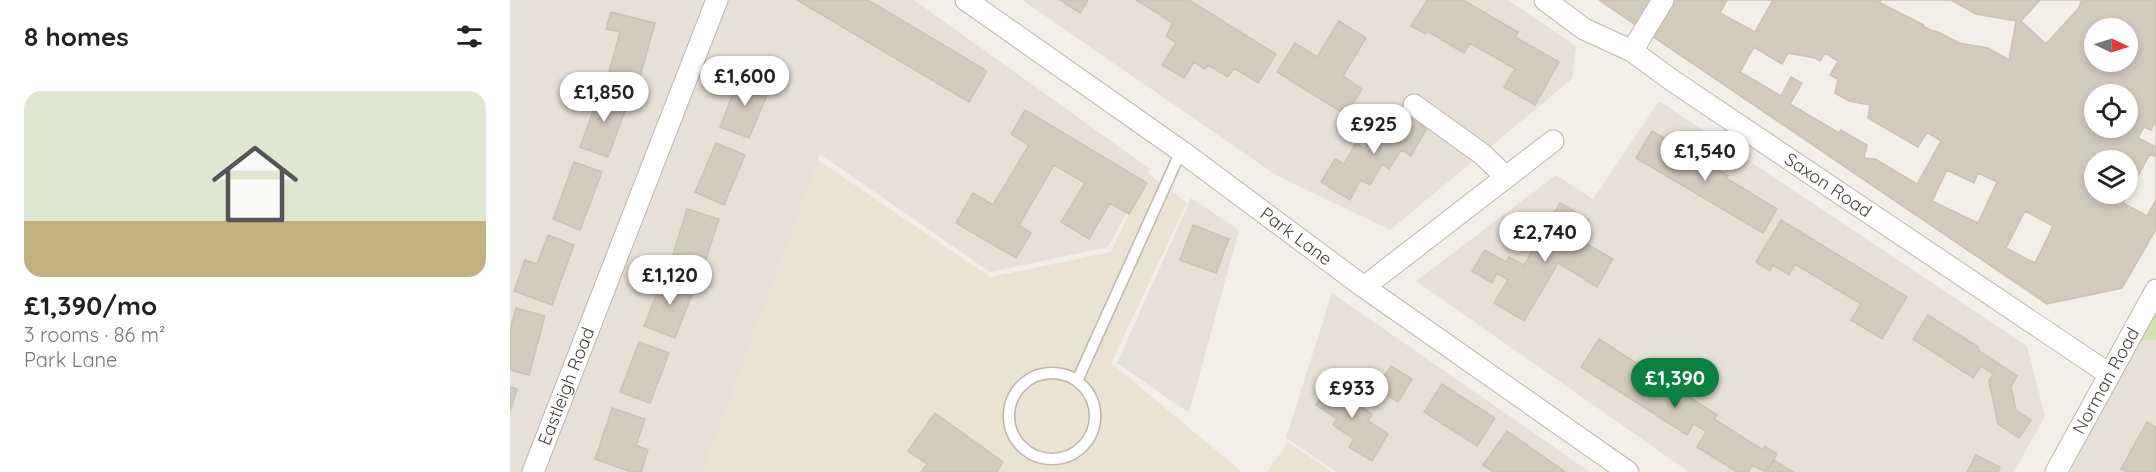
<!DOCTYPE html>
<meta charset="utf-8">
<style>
:root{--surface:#fff;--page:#f2f2f2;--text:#222;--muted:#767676;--line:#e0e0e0;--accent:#0b8043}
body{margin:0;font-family:Quicksand,sans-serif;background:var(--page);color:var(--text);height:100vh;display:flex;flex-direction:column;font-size:22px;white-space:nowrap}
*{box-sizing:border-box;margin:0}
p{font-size:20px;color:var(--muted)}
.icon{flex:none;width:33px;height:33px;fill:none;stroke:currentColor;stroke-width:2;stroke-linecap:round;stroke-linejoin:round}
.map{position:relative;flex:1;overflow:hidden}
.panel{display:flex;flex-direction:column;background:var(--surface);width:510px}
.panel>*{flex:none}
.needle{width:39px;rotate:94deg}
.tools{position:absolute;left:1574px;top:18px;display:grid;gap:12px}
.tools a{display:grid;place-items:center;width:54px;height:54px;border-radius:50%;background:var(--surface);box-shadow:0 3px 9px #0003;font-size:30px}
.price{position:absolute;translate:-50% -51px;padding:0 14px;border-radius:21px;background:#fff;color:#222;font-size:20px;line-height:39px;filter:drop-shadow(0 2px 3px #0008)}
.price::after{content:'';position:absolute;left:50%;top:36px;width:18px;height:14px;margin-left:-9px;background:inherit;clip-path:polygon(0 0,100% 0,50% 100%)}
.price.active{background:var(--accent);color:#fff}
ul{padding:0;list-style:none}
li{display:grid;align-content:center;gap:12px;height:318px;padding:0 24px}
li+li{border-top:2px solid var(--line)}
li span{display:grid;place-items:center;height:186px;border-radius:18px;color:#555}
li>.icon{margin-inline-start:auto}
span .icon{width:108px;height:108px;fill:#fffc;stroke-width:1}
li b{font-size:26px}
h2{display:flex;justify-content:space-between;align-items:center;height:72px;padding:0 24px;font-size:26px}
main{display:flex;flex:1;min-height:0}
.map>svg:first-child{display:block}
</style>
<main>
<section class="panel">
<h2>8 homes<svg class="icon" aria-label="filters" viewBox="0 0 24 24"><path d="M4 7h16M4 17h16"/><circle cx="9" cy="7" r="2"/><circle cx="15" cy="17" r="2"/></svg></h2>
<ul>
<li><span style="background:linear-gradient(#dfe7d0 70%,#c2b280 0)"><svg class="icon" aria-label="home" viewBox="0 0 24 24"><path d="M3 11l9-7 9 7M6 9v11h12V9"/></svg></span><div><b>£1,390/mo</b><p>3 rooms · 86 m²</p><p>Park Lane</p></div></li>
</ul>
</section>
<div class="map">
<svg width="1646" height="472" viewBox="0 0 1646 472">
<rect width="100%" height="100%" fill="#f2efe8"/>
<!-- residential -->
<path fill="#e6e0d6" d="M0,0H404L640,169L598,247L480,272L310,154L202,472H0Z
M512,0H998L1066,46L1062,79L880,230L766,175Z
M1149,101L1517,346L1535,416L1504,472H1179L906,281L1046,175L1083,199Z
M681,198L729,230L679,413L607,363Z
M822,293L1080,472H827L776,438Z
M1646,340V472H1560L1625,342Z"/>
<!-- education -->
<path fill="#eae2d3" d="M308,160L480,277L601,252L638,173L677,203L601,363L732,472H192Z
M778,442L822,472H757Z"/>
<!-- green -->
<path fill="#d1e3b4" d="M1646,303V340L1625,342Z"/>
<!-- building -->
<path fill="#d3cabe" stroke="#cdc1b2" stroke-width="1.5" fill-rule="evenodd" d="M287,0H358L477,71L459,102Z
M550,0H578L570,13Z
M626,0H679L766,54L748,83L724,68L718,77L698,65L695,69L684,62L674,78L652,65L666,43L656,36L663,23Z
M917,0H953L1008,32L1005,37L1049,62L1025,105L994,87L1005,69L960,43L954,53L917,31L916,34L901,26Z
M1089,0H1646V229L1612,288L1537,304ZM1584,28H1617V62H1584ZM1584,94H1617V128H1584ZM1584,160H1617V194H1584Z
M1217,0H1263L1245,32L1210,13Z
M1371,0H1441L1466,14L1506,21L1499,60L1478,48L1449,43L1428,32L1420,30L1408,23L1414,25L1370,3Z
M1530,0H1572L1568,9L1536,44L1511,21Z
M101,12L145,23L128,84L98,76L110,32L96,29Z
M829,21L856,38L833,76L852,89L836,115L767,72L785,43L807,57Z
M1244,47L1272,64L1278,53L1305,58L1310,61L1315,53L1328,61L1320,75L1328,79L1325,93L1339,101L1360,105L1358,118L1408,147L1417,132L1431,141L1407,184L1365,159L1354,158L1357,145L1331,130L1329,133L1280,104L1292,83L1281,77L1271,96L1230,72Z
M230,76L260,88L239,138L210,127Z
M91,89L119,100L98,157L70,147Z
M515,110L637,183L619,214L600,203L579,239L551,222L575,183L544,165L509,225L521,233L506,258L446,223L463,193L483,205L519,145L501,134Z
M888,111L917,128L901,156L891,150L879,169L872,164L860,185L851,180L840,200L811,182L825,159L834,164L846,143L855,149L868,127L876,132Z
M1646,121V147L1628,138L1634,127L1641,130Z
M1142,131L1218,176L1216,178L1267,209L1253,233L1126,158Z
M206,143L235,155L214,205L185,192Z
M1640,154L1646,157V200L1637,216L1613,203Z
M64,162L92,172L70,230L43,219Z
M1437,170L1464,183L1468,173L1487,182L1468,223L1422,201Z
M1050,203L1079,220L1068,239L1103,259L1087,287L1048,263L1014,321L984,303L998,280L987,273L982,283L962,271L975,250L996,262L999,257L1014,265Z
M177,209L209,219L192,271L161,261Z
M1515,211L1543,226L1525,263L1496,248Z
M1271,220L1397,297L1372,339L1341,320L1351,304L1285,264L1279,275L1263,265L1260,271L1246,262Z
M683,225L719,239L706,273L670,260Z
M38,235L64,245L42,305L4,291L15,260L27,264Z
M154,275L185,287L165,338L134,326Z
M6,308L35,316L19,375L0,370V331Z
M1418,315L1468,347L1469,351L1507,376L1501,386L1506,410L1521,420L1509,438L1488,424L1479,381L1483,374L1471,366L1463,378L1403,339Z
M1089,339L1207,415L1204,419L1253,450L1255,446L1267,454L1256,472L1242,465L1238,472H1227L1187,447L1196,432L1184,424L1177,435L1071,367Z
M129,342L159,353L140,403L110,392Z
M881,366L902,379L888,402L878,396L881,392L869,384Z
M823,377L847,392L841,401L862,414L858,421L878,434L862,461L839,447L844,439L823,425L827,419L806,405Z
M932,384L985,418L967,446L914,412Z
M0,387L7,389L0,412Z
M102,408L135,419L126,445L138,450L131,472H121L85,459Z
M425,413L493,462L487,472H411L417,464L398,451Z
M1637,422L1646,427V472H1617L1611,469Z
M997,431L1054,471L1053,472H983L973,465Z
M1466,455L1490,467L1488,472H1457Z
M1264,460L1283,472H1257Z"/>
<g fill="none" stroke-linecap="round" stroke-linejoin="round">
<!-- service casing -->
<g stroke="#bdb6ab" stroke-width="13">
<path id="service" d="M499 416a43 43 0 1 1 86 0a43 43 0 1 1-86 0Z
M567,381L671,151"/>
</g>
<!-- minor casing -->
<g stroke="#bdb6ab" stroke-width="23">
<g id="minor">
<path id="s1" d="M456,0L671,151L854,287L1118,472"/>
<path id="s2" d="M1035,0L1074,29L1122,51L1163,81L1599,374"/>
<path d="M1122,51L1153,0"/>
<path d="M904,105L972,154L996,177"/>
<path d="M854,287L1043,141"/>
<path id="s3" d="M23,472L207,0"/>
<path id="s4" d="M1546,472L1646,290"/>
</g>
</g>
<!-- service -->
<use href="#service" stroke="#fff" stroke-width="10"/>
<!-- minor -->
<use href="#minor" stroke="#fff" stroke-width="21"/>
</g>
<g text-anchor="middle" stroke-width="4.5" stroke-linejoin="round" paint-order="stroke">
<!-- street labels -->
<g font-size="18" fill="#453f37" stroke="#fff">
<text dy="6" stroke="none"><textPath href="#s2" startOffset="339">Saxon Road</textPath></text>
<text dy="6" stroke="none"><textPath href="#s1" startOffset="406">Park Lane</textPath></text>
<text dy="6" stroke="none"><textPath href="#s4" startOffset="104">Norman Road</textPath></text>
<text dy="6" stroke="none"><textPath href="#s3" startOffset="92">Eastleigh Road</textPath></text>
</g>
</g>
</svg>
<div class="tools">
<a><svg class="needle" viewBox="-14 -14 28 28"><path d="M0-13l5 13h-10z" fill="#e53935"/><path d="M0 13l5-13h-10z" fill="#767676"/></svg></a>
<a><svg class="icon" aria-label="locate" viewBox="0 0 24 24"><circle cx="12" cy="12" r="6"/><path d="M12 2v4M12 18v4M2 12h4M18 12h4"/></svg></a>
<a><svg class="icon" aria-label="layers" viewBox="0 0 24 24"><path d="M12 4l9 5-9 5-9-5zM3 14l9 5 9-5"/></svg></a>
</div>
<b class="price" style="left:235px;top:107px">£1,600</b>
<b class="price" style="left:94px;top:123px">£1,850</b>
<b class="price" style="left:864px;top:155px">£925</b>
<b class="price" style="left:1195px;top:182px">£1,540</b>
<b class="price" style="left:1035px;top:263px">£2,740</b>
<b class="price" style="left:160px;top:306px">£1,120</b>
<b class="price active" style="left:1165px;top:409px">£1,390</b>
<b class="price" style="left:842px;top:419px">£933</b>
</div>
</main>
